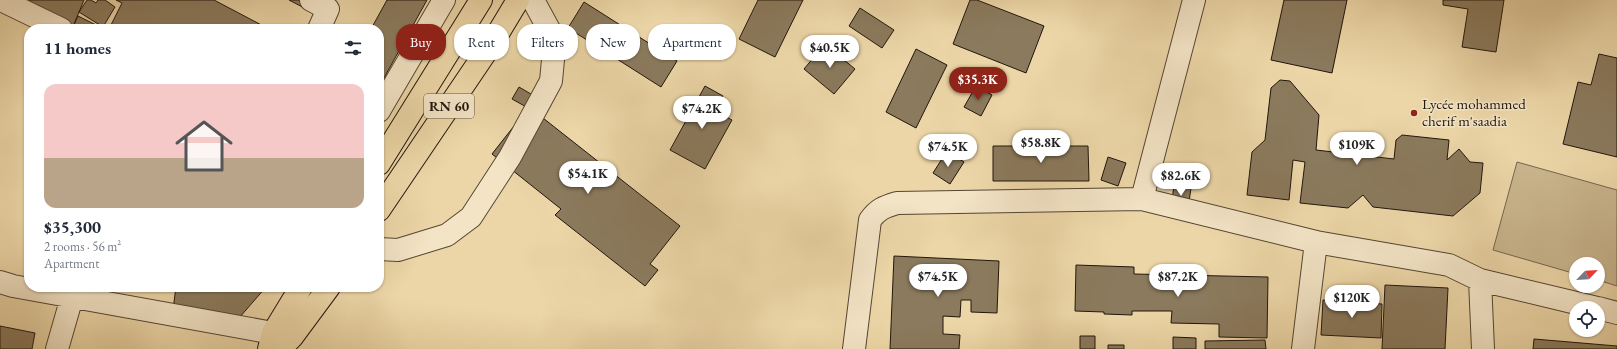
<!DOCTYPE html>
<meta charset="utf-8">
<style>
:root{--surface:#fff;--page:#f2f2f3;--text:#1f2937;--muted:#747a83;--accent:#8f2418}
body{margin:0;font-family:"EB Garamond",serif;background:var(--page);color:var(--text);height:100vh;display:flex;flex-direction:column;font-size:15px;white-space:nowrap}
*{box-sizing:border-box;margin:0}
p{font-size:13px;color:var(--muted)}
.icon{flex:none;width:22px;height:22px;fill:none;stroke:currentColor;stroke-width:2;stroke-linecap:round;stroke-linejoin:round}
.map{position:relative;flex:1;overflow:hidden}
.panel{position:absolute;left:24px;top:24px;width:360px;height:268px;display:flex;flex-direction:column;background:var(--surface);border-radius:16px;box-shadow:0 1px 3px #0004}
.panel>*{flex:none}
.hud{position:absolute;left:396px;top:24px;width:380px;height:36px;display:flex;gap:8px}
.needle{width:26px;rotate:65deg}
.controls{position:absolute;left:1569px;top:257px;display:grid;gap:8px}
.controls a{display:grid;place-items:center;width:36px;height:36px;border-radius:50%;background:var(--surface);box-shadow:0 1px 3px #0004;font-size:20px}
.price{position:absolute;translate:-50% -34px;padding:0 9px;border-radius:14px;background:#fff;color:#222;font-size:13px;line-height:26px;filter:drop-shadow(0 1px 2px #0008)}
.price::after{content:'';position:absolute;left:50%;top:24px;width:12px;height:9px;margin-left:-6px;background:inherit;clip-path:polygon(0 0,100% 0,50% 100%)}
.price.selected{background:var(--accent);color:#fff}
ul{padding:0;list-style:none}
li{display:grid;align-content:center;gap:8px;height:212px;padding:0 20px}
li span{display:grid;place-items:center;height:124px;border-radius:12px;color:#555}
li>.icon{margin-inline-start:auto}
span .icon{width:72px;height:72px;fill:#fffc;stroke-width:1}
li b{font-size:17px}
h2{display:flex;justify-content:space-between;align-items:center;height:48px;padding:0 20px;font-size:17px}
.pill{padding:0 14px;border-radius:16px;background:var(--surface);box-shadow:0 1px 3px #0004;font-size:14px;line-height:36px}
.pill.selected{background:var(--accent);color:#fff}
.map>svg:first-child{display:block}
</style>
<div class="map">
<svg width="1617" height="349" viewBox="0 0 1617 349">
<rect width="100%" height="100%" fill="#ecd6a7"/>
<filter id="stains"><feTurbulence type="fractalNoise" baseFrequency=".005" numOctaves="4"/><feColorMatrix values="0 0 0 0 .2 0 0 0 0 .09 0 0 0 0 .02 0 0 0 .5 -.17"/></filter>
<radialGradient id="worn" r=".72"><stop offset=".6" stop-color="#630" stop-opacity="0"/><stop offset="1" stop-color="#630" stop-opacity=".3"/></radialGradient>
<!-- green -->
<path fill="#c9b58d" stroke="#75664c" d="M1517,162L1617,190V286L1598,280V264H1576V274L1493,250Z"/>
<!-- building -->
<path fill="#8b7a5d" stroke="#21160c" d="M6,0H84L72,29Z
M87,0H91L96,3L98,0H105L115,7L103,27L79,12Z
M116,0H214L269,29H109L122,3Z
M289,0H316L310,11Z
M387,0H427L379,87V29H371Z
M758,0H803L775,57L739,39Z
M970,0H977L1044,26L1026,73L953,44Z
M1284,0H1347L1332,73L1271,60Z
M1443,0H1504L1496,52L1462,47L1468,9L1443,5Z
M584,2L677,61L661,87L568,28Z
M860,8L894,30L882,48L849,26Z
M78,16L104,29H72Z
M825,44L855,69L834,94L804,69Z
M916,49L947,65L916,128L886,112Z
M1599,54L1617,58V157L1563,144L1578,82L1591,85Z
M1280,80L1290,81L1319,115L1316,150L1394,159L1396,140L1402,135L1449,140L1447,160L1459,149L1470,162L1483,163L1480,193L1453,216L1373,207L1363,195L1348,208L1300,203L1305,162L1293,160L1289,200L1247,195L1252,152L1265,140L1271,88Z
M705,86L723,96L715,111L732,120L705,169L670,150Z
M976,86L992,95L981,116L964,107Z
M519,87L536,97L530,109L512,99Z
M529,107L680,226L650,264L658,270L645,286L555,215L561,209L492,154Z
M993,146H1088L1089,181H993Z
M947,151L964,162L950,184L933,173Z
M1108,157L1126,163L1118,186L1101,180Z
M1174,186L1191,188L1188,209L1171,206Z
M894,256L999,261L997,313L971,312V300H961L960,317L943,316V334L960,335L959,349H890Z
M1076,265L1134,267V274L1268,277L1267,338L1219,337V324L1171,323L1172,311H1132V315L1104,314V312L1075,311Z
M1385,285L1448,288L1445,349H1382Z
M176,287H266L239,318L172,317Z
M1323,300L1382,304L1381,338L1321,335Z
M0,326L35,333L32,349H0Z
M1080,336H1095V349H1080Z
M1173,337L1196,338V349H1173Z
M1534,339L1617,346V349H1533Z
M1265,340L1266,349H1205V341Z
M1108,345H1124V349H1108Z"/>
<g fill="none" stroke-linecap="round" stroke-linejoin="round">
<!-- minor casing -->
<g stroke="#544633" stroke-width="24">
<path id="minor" d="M1,0L61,29
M311,0L328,9L319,29
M379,111L444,0
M1142,199L1194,0
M1316,242L1449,265L1480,280L1597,308
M379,249L398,250L447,235L471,217L510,157L551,81L554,49L552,35L533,0
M1480,280L1483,349
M0,282L13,286L273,333
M1598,308L1617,313
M57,349L72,297
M854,349L870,220C878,209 884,207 897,203L1142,199L1316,242L1303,349"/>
</g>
<!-- major casing -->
<g stroke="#21160c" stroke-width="24">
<path id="major" d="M379,164L481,0
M379,210L494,40L518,0
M269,349L273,333L301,287
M280,349L292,337L329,287"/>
</g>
<!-- minor -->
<use href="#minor" stroke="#f3e4c6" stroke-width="22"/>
<!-- major -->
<use href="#major" stroke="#ecd6a7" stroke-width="22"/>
</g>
<!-- markers -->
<circle fill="#8f2418" stroke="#f3e4c6" stroke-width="1.5" cx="1414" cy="113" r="4"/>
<g text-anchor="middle" stroke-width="3" stroke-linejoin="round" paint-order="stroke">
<!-- shield labels -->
<rect fill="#f3e4c6" stroke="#605444" stroke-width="1" x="424" y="94" width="50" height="24" rx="3"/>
<g font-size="14" font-weight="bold" fill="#21160c">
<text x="449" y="111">RN 60</text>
</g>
<!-- poi labels -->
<g font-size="15" fill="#21160c" stroke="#f3e4c6" text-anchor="start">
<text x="1422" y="109">Lycée mohammed<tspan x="1422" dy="17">cherif m'saadia</tspan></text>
</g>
</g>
<rect width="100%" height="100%" filter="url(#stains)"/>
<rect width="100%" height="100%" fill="url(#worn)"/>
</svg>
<div class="controls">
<a><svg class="needle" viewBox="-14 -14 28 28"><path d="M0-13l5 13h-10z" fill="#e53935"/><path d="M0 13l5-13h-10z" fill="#747a83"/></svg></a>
<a><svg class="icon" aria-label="locate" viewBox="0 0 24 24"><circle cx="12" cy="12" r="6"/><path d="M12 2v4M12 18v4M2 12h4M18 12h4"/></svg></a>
</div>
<b class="price" style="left:830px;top:69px">$40.5K</b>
<b class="price selected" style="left:978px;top:101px">$35.3K</b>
<b class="price" style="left:702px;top:130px">$74.2K</b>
<b class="price" style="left:1041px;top:164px">$58.8K</b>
<b class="price" style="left:1357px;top:166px">$109K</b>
<b class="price" style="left:948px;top:168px">$74.5K</b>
<b class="price" style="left:588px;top:195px">$54.1K</b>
<b class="price" style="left:1181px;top:197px">$82.6K</b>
<b class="price" style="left:938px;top:298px">$74.5K</b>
<b class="price" style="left:1178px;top:298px">$87.2K</b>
<b class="price" style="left:1352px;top:319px">$120K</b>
<div class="hud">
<a class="pill selected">Buy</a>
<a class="pill">Rent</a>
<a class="pill">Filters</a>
<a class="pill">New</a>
<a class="pill">Apartment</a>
</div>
<section class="panel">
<h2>11 homes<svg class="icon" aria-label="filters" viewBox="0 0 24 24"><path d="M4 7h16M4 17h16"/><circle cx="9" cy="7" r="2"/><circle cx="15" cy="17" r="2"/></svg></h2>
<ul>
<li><span style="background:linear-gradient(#f6c9c9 60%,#b9a48a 0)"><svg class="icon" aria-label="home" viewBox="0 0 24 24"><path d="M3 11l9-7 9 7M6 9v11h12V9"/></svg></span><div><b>$35,300</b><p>2 rooms · 56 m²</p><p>Apartment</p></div></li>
</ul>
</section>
</div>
